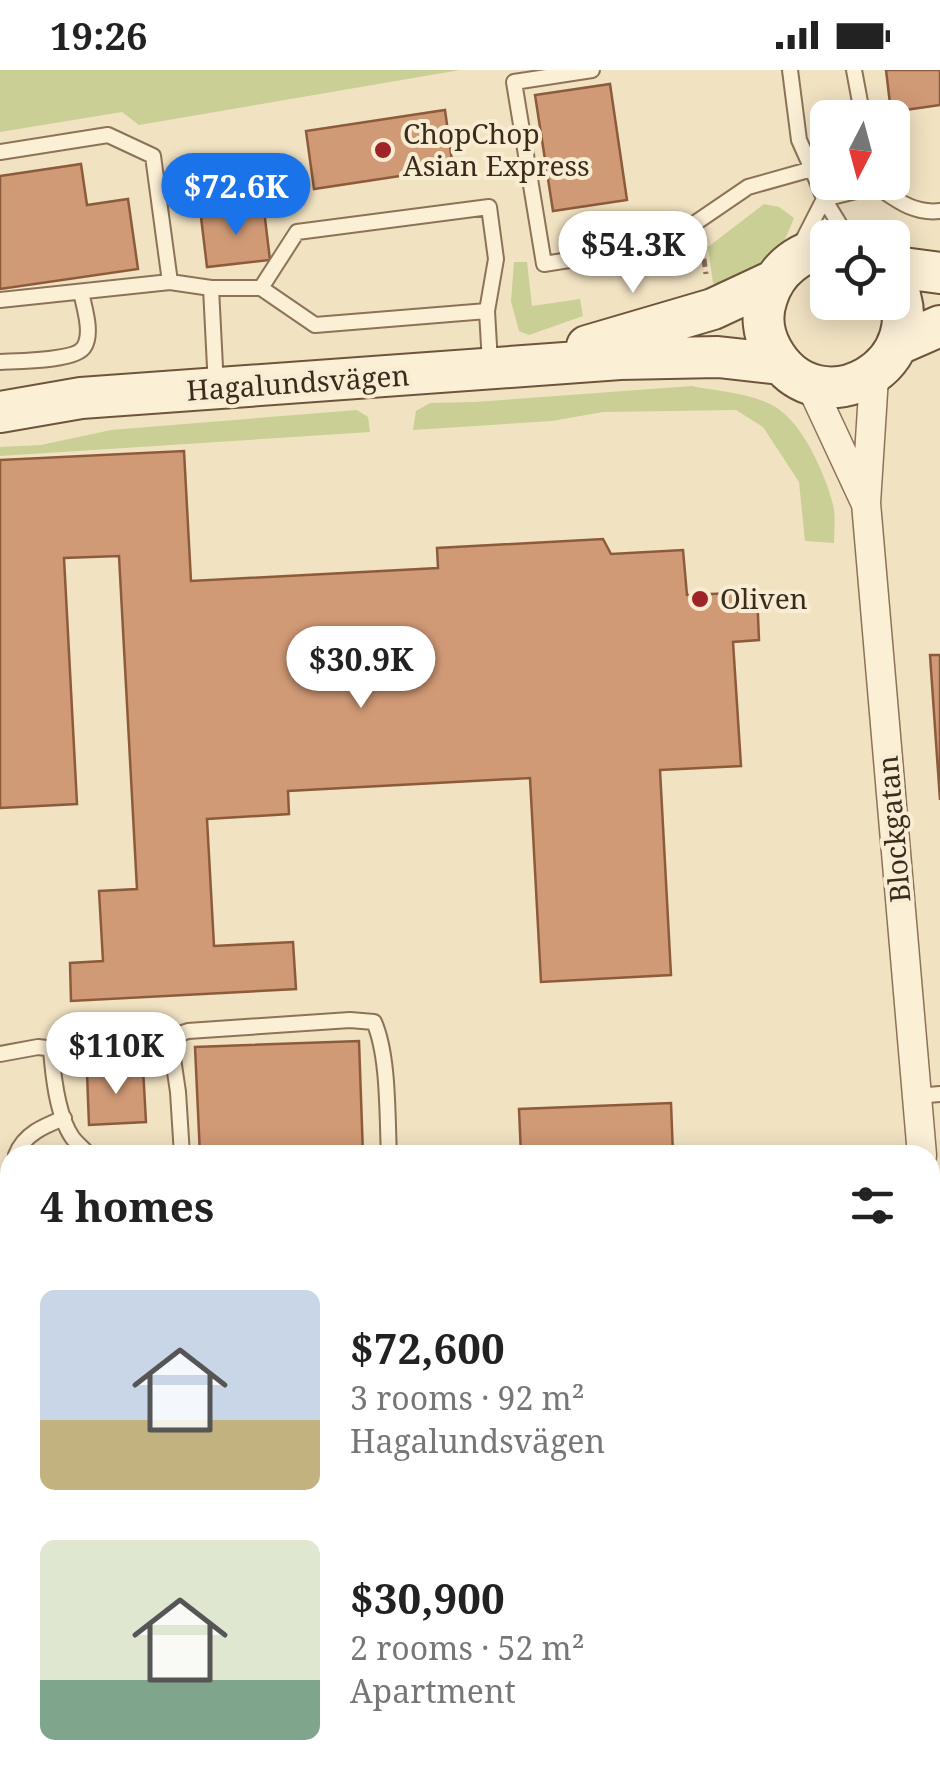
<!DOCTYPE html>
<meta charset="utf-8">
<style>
:root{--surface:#fff;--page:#f6f6f6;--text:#222;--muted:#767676;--accent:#1a73e8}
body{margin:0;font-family:"Noto Serif",serif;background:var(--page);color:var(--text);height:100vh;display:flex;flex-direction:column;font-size:38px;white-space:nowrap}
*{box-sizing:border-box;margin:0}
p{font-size:32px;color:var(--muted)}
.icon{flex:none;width:55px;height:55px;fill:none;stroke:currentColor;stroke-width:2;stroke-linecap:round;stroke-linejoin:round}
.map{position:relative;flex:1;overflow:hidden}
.panel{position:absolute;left:0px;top:1075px;width:940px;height:640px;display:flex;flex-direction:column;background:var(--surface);border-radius:30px 30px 0 0;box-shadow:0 5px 25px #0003}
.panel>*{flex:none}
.needle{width:65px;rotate:186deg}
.controls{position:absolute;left:810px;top:30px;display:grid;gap:20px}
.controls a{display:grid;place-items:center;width:100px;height:100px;border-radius:15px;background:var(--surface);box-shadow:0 5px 25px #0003;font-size:50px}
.price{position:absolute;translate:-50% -85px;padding:0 22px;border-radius:35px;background:#fff;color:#222;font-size:32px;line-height:65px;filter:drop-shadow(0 2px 5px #0008)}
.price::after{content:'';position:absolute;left:50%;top:60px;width:30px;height:22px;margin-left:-15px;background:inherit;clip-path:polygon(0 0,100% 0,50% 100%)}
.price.on{background:var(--accent);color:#fff}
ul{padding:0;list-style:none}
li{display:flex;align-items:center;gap:30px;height:250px;padding:0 40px}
li span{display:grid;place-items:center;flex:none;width:280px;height:200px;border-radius:15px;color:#555}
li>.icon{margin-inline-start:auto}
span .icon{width:120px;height:120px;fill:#fffc;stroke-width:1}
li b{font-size:42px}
h2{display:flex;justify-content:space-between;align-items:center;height:120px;padding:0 40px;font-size:42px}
.status{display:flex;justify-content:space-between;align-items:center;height:70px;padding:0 50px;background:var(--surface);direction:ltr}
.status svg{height:28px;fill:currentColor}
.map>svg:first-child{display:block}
</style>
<div class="status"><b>19:26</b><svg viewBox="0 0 49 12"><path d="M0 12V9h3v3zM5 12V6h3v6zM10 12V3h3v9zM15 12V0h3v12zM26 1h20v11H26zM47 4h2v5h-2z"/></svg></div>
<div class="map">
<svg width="940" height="1715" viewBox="0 0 940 1715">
<rect width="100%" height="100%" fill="#f1e2c2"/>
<!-- green -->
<path fill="#c9cf95" d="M0,0H460L139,55L122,42L0,62Z
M764,134L779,137L794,148L781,179L724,218L713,213L708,177Z
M514,192H527L532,236L580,229L583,246L529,265L519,261L511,231Z
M692,316C720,322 758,323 781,341C805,359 826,406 833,435C836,447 834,461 834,473L805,471L799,412L763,357L736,340L603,342L552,351L413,360L416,341L430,333L475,332Z
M357,340L368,347L370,362L0,386V377L41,375L111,360Z"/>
<!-- building -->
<path fill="#d19a76" stroke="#8c5b3c" stroke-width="2.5" d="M886,0H940V35L891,42Z
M610,14L627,130L553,141L535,25Z
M445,40L453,98L314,119L306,61Z
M81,94L87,135L128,129L138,199L0,219V106Z
M264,140L270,190L207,197L201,147Z
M184,381L191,511L438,498L437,478L603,469L611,484L683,480L687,525L757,522L759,570L733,572L741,696L660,700L671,905L541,912L530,708L288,721L289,744L207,749L214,876L293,872L296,919L71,931L70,893L103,891L99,821L137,819L119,486L64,488L77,734L0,738V390Z
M930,585H940V730Z
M359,971L363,1085H200L195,977Z
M143,998L146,1052L89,1055L87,1003Z
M671,1033L673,1085H521L519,1039Z
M453,1705H767V1715H453Z"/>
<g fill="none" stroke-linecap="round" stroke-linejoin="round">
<!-- lane casing -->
<g stroke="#8c7358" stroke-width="18">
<path id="lane" d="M592,0L514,12L544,194L663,175L748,117L812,99L824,129L848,168
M790,0L799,70L812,99
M854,0L863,48
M0,82L108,65L153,86L170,212
M800,176L824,129L876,116C897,130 913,144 940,141
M211,218L216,317
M261,218L315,255L487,241L490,293
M0,230L170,212L211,218H261L297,162L489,137L496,189L487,241
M0,292C17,291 76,291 84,277C93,263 84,237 81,222
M170,968L178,1022L182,1085
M51,979C53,1005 57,1045 72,1067C76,1073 84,1079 89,1085
M0,984L38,977L55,979L160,971L188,961L350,950L374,952C389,986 387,1047 389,1085
M916,1026L940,1024
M16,1085C24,1064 44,1056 64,1048
M7,1139L10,1113"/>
</g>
<!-- street casing -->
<g stroke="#8c7358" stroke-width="31">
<path id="street" d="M874,307L866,433L922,1085
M810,314L865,432
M930,1175L940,1278
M930,1470H940
M0,1481H10"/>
</g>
<!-- secondary casing -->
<g stroke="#6d543b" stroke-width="44">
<path id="secondary" d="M828,176C798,183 776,199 767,228C761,245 763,264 772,280C818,363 940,294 892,207
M892,199L903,198L940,203
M901,273L940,256
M587,276L713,239L773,211
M0,342L81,328L620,289L718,287L780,294"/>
</g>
<!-- path -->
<path stroke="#8c7358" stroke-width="5" stroke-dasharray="8 5" stroke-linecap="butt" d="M702,176L706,204
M930,1392L940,1391"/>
<!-- lane -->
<use href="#lane" stroke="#fbefd6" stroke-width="14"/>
<!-- street -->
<use href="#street" stroke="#fbefd6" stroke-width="28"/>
<!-- secondary -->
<use href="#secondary" stroke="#fbefd6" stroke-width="40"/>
</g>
<!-- markers -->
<g fill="#9e2427" stroke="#f8ecd2" stroke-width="4">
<circle cx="383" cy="80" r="10"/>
<circle cx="700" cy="529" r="10"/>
</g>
<g text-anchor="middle" stroke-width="8" stroke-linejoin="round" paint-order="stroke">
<!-- poi labels -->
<g font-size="28" fill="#3b2b1d" stroke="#f8ecd2" text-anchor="start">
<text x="403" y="74">ChopChop<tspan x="403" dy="32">Asian Express</tspan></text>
<text x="720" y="539">Oliven</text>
</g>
<!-- street labels -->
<g font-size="28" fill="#3b2b1d" stroke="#f8ecd2">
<text transform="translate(298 313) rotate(-4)" y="10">Hagalundsvägen</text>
<text transform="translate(894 759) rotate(-95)" y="10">Blockgatan</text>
</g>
</g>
</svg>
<div class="controls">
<a><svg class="needle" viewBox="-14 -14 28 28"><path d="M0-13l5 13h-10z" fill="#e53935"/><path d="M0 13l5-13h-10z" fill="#767676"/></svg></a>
<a><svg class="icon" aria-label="locate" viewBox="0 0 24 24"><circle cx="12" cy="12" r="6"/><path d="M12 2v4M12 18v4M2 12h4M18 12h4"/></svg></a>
</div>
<b class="price on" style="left:236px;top:168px">$72.6K</b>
<b class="price" style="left:633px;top:226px">$54.3K</b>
<b class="price" style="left:361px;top:641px">$30.9K</b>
<b class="price" style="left:116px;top:1027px">$110K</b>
<section class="panel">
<h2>4 homes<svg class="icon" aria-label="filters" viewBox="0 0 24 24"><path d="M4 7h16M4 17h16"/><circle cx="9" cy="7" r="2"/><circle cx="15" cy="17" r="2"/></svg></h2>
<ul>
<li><span style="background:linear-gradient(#c9d6e8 65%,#c2b280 0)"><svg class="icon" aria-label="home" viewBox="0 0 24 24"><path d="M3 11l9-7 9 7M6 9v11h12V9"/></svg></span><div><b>$72,600</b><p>3 rooms · 92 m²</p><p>Hagalundsvägen</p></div></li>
<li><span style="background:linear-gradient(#dfe7d0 70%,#7fa58c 0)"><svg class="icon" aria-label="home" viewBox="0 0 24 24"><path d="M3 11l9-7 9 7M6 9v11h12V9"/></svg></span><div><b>$30,900</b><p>2 rooms · 52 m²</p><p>Apartment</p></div></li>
</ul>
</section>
</div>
